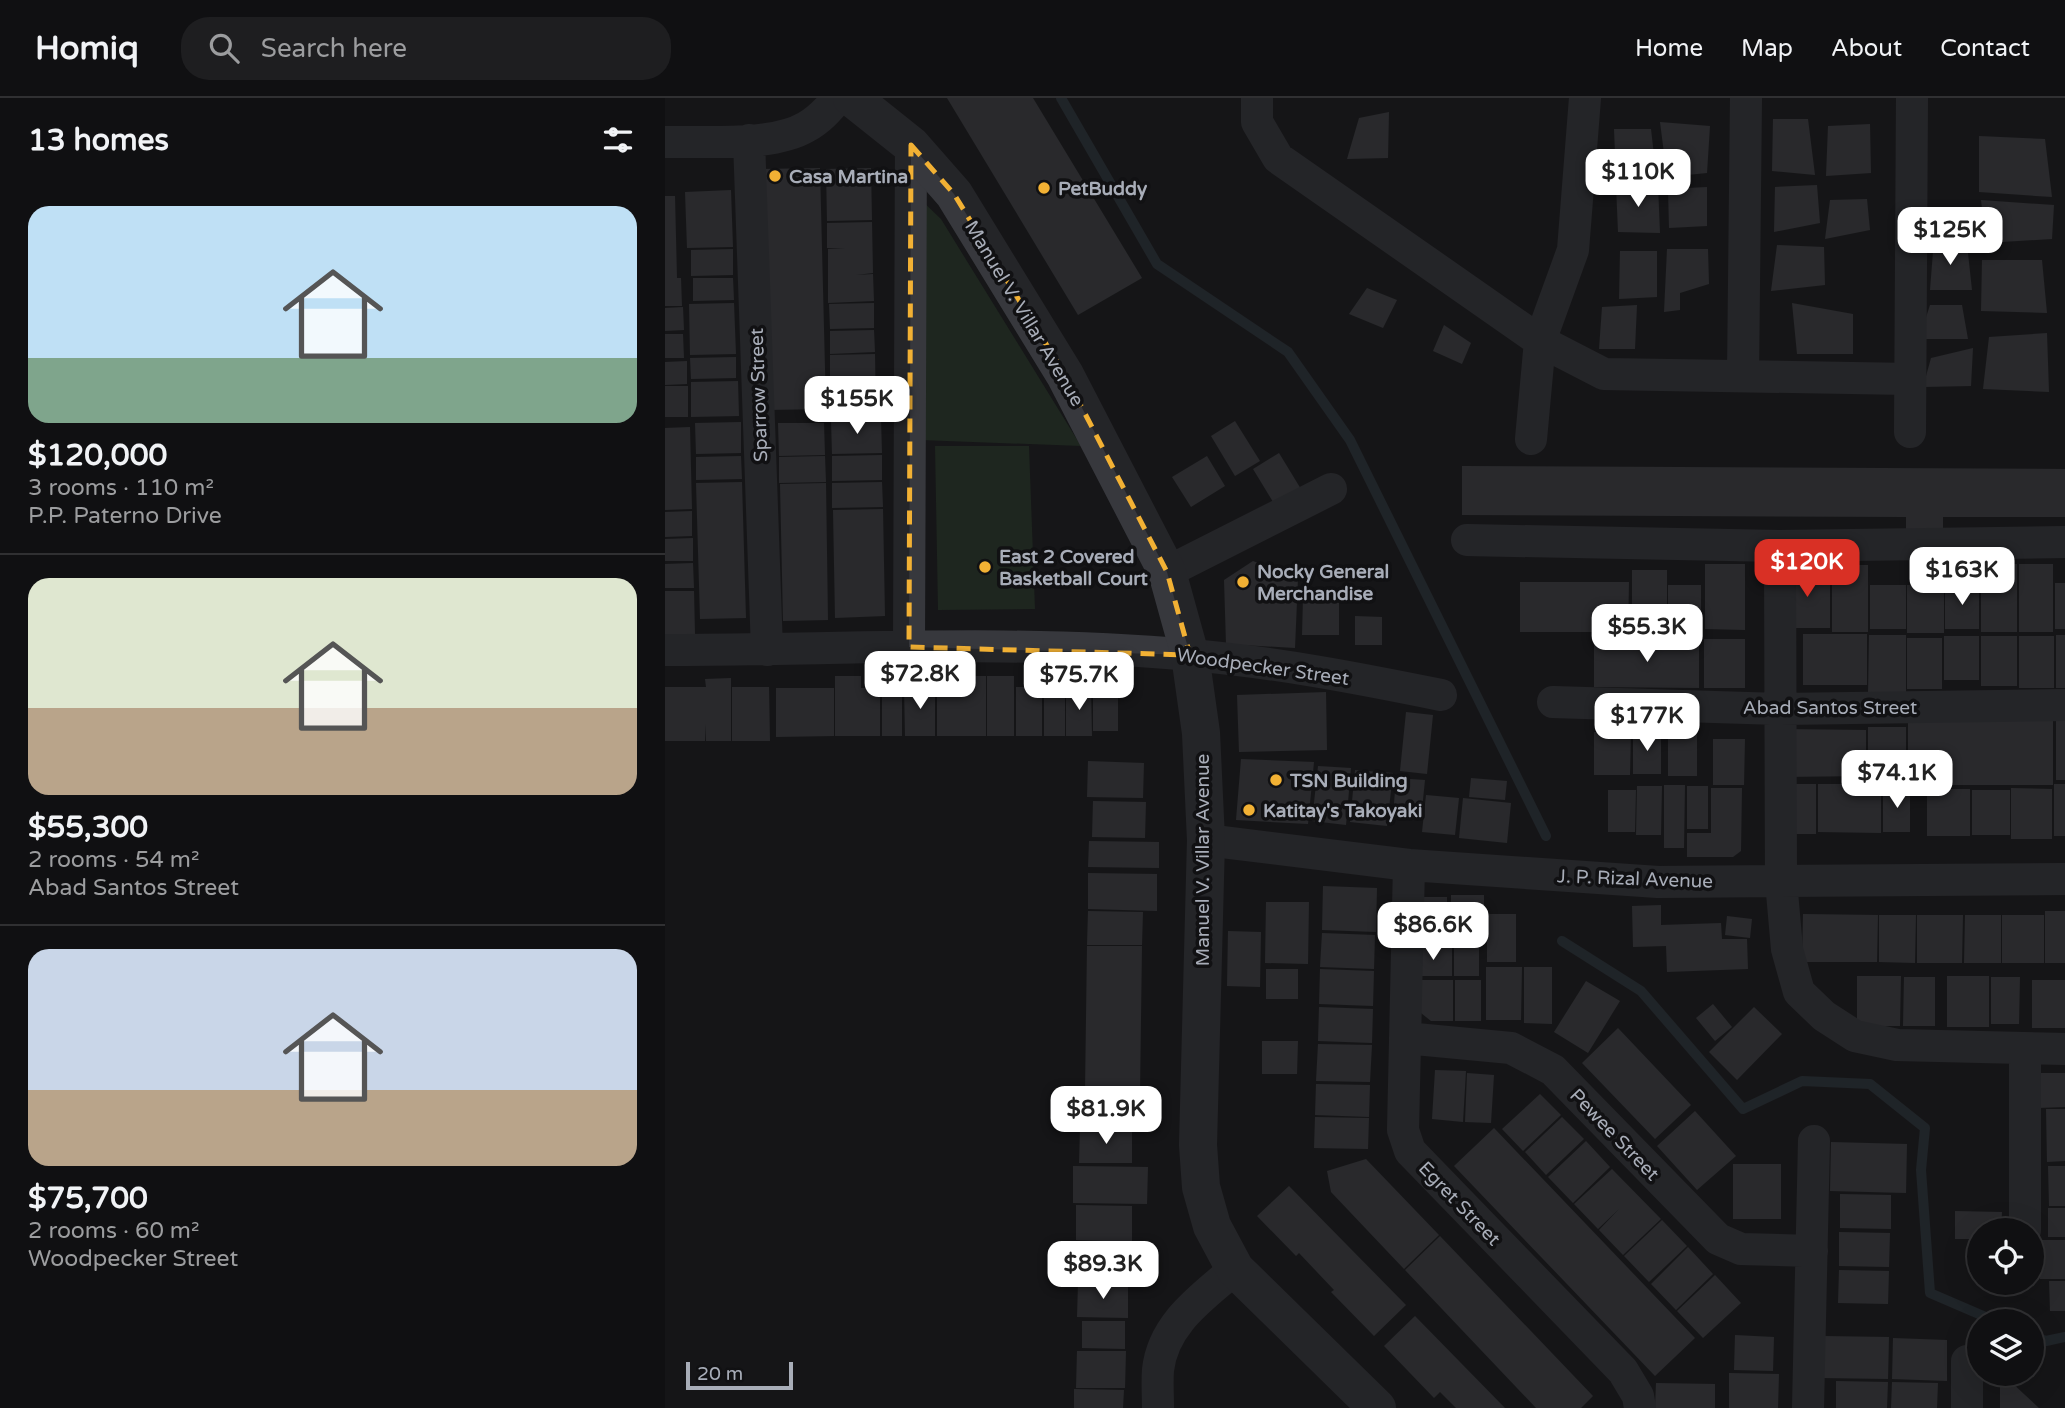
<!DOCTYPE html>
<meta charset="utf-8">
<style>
:root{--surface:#101012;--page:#1e1e20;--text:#f1f3f6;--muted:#9c9d9f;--line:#303032;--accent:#d93025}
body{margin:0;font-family:"Varela Round",sans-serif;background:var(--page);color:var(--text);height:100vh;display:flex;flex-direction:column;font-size:26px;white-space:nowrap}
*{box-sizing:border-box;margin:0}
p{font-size:23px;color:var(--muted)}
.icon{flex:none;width:38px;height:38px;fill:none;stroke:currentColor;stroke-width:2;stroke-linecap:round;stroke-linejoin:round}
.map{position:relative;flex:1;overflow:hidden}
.panel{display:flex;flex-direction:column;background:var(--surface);width:665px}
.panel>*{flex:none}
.tools{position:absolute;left:1302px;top:1120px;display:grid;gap:14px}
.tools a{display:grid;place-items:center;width:77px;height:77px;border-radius:50%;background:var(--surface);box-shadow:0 7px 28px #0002,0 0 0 2px var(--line);font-size:35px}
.scale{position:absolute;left:21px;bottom:18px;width:107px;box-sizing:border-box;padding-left:7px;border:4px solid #a8adb8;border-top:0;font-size:19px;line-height:24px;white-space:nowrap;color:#a8adb8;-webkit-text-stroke:5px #111113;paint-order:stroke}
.price{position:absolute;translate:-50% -60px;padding:0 16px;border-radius:14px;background:#fff;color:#222;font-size:23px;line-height:46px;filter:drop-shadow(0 2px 4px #0008)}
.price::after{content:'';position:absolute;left:50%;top:42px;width:21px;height:16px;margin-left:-10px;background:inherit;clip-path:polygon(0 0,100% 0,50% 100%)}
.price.active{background:var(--accent);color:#fff}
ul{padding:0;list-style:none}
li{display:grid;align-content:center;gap:14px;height:371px;padding:0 28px}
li+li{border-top:2px solid var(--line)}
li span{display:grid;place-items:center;height:217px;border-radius:21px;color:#555}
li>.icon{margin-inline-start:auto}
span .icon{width:126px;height:126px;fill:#fffc;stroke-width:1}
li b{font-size:30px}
h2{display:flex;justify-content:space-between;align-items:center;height:84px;padding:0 28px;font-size:30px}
header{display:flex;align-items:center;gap:42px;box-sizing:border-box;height:98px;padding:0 35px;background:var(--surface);border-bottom:2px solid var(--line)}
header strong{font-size:33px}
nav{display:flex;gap:38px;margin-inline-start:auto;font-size:24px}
.search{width:490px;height:63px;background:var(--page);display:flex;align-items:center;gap:18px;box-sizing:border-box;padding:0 24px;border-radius:28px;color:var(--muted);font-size:26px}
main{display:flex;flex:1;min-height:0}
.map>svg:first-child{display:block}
</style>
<header>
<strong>Homiq</strong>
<div class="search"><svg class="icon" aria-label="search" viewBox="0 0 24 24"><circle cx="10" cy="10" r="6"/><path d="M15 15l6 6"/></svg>Search here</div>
<nav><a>Home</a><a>Map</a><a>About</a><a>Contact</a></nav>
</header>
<main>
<section class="panel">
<h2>13 homes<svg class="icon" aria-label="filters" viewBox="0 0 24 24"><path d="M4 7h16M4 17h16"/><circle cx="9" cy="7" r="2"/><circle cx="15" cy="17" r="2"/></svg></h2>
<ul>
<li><span style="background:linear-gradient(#bfe0f5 70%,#7fa58c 0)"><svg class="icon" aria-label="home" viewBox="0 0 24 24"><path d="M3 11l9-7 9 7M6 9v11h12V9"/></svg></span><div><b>$120,000</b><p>3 rooms · 110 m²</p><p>P.P. Paterno Drive</p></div></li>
<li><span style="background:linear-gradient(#dfe7d0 60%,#b9a48a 0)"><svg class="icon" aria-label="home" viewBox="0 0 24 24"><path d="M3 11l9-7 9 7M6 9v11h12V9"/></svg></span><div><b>$55,300</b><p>2 rooms · 54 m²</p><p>Abad Santos Street</p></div></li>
<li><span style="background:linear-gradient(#c9d6e8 65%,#b9a48a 0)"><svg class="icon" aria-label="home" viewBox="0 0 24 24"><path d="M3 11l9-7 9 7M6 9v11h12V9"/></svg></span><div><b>$75,700</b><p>2 rooms · 60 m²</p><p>Woodpecker Street</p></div></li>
</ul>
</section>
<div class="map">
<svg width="1400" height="1310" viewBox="0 0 1400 1310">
<rect width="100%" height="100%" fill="#161618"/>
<!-- green -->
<path fill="#1e261f" d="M252,98L276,121L416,348L255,342Z
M270,348H364L370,511L273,512Z"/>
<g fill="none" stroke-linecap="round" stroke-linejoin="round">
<!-- stream -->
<path stroke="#2c353c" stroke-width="10" d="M396,0L492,166L623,254L685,342L881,738
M897,843L976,893L1078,1011L1137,983L1205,986L1260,1030L1256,1072L1265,1195L1330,1223
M1367,1238L1381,1243L1400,1239"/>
</g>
<!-- building -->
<path fill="#404145" d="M282,0H368L477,180L413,217Z
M724,14L723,60L682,61L694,20Z
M1108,21H1143L1150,77L1107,73Z
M995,24L1045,28L1042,75L1002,79Z
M1205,26L1206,75L1161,78L1163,28Z
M949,31H986L991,75L951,80Z
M1314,38L1380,41L1387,99L1314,94Z
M155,70L161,311L102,312L96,71Z
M206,70L207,122L162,123L161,71Z
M951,87H993L995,135L953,134Z
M1152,87L1155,125L1109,134L1110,89Z
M1042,89V128L1004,130L1003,91Z
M66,92L68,149L22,150L20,94Z
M0,98H10L12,180H16L17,208H0Z
M1202,101L1205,132L1160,141L1165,102Z
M1316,102L1389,107L1387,141L1321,145Z
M207,124L208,175L191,177L208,176L209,203L163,205V151H180L162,150V125Z
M1269,141L1302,146L1307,192H1265Z
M1112,147L1159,149L1160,187L1106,193Z
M68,151V177L26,178V152Z
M1002,151H1043L1044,186L1015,195V212L999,214Z
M955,153H992V199L954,201Z
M1317,162H1377L1382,215L1316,213Z
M28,180H68L69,202L28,203Z
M702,190L732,202L718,230L684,216Z
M69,205L71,256L25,257L24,206Z
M209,205V230L165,231L164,206Z
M1127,205L1188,216V256H1132Z
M972,207L970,251H934L937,209Z
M1265,207H1297L1303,241H1254Z
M18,209L19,232L0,233V210Z
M779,227L806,245L797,266L768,253Z
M209,232L210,254L165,256V233Z
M1382,235L1384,294L1318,291L1324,239Z
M0,236H18L19,260H0Z
M1308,250L1306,288L1258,289L1266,260Z
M210,256L211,320L166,321V286L183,285H165V257Z
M71,259V280L26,281L25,260Z
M22,263V286L0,287V264Z
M73,283L74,318L26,319V284Z
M0,288H23V319H0Z
M216,321L217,355L167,356L166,322Z
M570,323L595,363L570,378L546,338Z
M76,324V355L31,356L30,325Z
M113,325H159L160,357L114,358Z
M25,329L27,411L0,412V330Z
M614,355L639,396L613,412L588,371Z
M217,357V382L167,383V358Z
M76,358L77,381L31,382V359Z
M160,358L161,384L114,385V359Z
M542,358L560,388L526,409L507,379Z
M797,368L1400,371V419H1278V432L1241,431V419L797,417Z
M77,384L81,520L35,521L31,385Z
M217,384L218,409L167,410V385Z
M161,385L163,522L118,523L115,386Z
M218,411L220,518L170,520L168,412Z
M27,413V438L0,439V414Z
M28,440V463H0V441Z
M588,463L633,480L630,550L561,546L559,482Z
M28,465L29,490H0V466Z
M1137,465H1165V530H1115V484H1137Z
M1040,466H1080V532L1040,531Z
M1316,466H1352V534H1316Z
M1354,466H1388V534H1354Z
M1187,467H1203V534H1167V485H1187Z
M967,472H1002V536H967Z
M855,484H964L963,534H855Z
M1390,485H1400V531H1390Z
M1280,486H1314V531H1280Z
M1003,487H1036V533H1003Z
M1205,487H1241V531H1205Z
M1242,487H1279V535H1242Z
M0,493H29L30,536L0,537Z
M638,500H674V537H637Z
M690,518L717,519V547H690Z
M1138,536H1202V587H1138Z
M1204,537H1241V596H1203Z
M1391,537H1400V590H1391Z
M1279,538H1314V582H1279Z
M1316,538H1352V588H1316Z
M1354,538H1389V590H1354Z
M1242,540H1277V591H1242Z
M1039,541H1080V590H1039Z
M929,543L1034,544V590L929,589Z
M379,577H400V638H379Z
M170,578H196V590H215V638H170Z
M272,578H321V638H272Z
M322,578H349V638H322Z
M217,579H237V638H217Z
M66,580V643H41V626L40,643H0V589H41L40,581Z
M67,589H104L105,643H67Z
M239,589H270V638H240Z
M351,589H377V638H351Z
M401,589H426L427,638H401Z
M428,589H453V633H428Z
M111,590H169V638L111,639Z
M661,594L662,652L574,654L572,597Z
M741,614L768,617L762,676L735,673Z
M1243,619H1388V687H1243Z
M1391,620H1400V682H1391Z
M1203,629H1241V679H1203Z
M1117,631L1201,632V678L1117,679Z
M968,633H996V676H968Z
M929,634H966L965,677H929Z
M1003,634H1032V678H1003Z
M1048,641H1080L1079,687H1048Z
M576,661L649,664L643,726L571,722Z
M423,663L479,665L478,700L422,699Z
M653,668L686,670L681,727L647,723Z
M690,672L728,675L722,728L685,724Z
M731,680L760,682L756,721L728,718Z
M806,680L842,683L840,702L804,699Z
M1117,686H1151V736H1117Z
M1153,686H1216V735L1153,734Z
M1389,686H1400V738H1389Z
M999,687H1020L1019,750H999Z
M972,688H997L996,737H971Z
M1022,688H1043V731H1022Z
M1218,689H1245V734H1218Z
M1046,690H1077L1076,753L1068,759H1022V735H1046Z
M1346,690L1387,691V741H1346Z
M1262,691H1305V738H1262Z
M943,692H971L970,734H943Z
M1307,692H1345V737H1307Z
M761,697L794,700L790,737L757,734Z
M798,700L846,705L842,745L794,740Z
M428,703L481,704L480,740L427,739Z
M424,743L494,744V770L423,769Z
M423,775L492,776V813L423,811Z
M658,788L712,790L711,834L657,832Z
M786,797H819V843H786Z
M752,799H782V845H752Z
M601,804H644L643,866L600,865Z
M996,807V827L1056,825L1057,841H1082L1083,871L1002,874L1001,848L968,849L967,808Z
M423,813L478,814L477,847H422Z
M1380,813H1400V865H1380Z
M822,816H851V864H822Z
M1138,816L1213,817L1212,864H1137Z
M1214,817H1251L1250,865L1214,864Z
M1252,817H1298L1297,865H1252Z
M1300,817H1336V865H1299Z
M1337,817H1379V865H1337Z
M1062,818L1087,821L1085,840L1060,837Z
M563,833L596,834L595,889L562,888Z
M657,835L710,837L709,871L655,869Z
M789,847H814V878H789Z
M422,848H477L475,994L420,993Z
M750,849H787V878H750Z
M821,869H857L856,922H821Z
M859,869H887V926L859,925Z
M601,871H633V901H601Z
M655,871L709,873L708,908L654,906Z
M1192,878H1236L1235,928H1192Z
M1282,878H1324V929H1282Z
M1239,879H1270V928H1238Z
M1326,879H1355L1354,926H1326Z
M751,882H788V923H766L756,915Z
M790,882H816V923H790Z
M1367,882H1400V930H1367Z
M921,883L955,903L923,955L889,934Z
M1048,906L1067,929L1050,943L1031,920Z
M654,909L708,911L707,945L653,943Z
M1089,909L1117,936L1072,982L1044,954Z
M953,930L1026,1007L990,1041L917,965Z
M597,943H633L632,976H597Z
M653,946L707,947L705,984L651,983Z
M770,972L801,973L798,1024L767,1021Z
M802,975L829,977L826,1025L800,1024Z
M1372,975H1400V1009L1373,1010Z
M651,986L705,987L704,1019L650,1017Z
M875,996L896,1017L858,1053L837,1031Z
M423,1000L467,1001V1029L423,1028Z
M1381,1011H1400V1063L1382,1064Z
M1030,1013L1071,1058L1032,1092L992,1048Z
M650,1019L704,1020L703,1051L649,1050Z
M897,1019L919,1041L881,1077L860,1054Z
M829,1030L1030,1240L990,1278L789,1068Z
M415,1031H467V1065H414Z
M921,1043L945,1069L908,1105L883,1079Z
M1166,1044L1242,1046L1241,1095L1165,1093Z
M701,1061L774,1137L739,1171L666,1094L662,1073Z
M1068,1066H1116V1121H1068Z
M408,1068L483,1069L482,1106L408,1105Z
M1383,1068H1400V1108H1384Z
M947,1071L996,1121L958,1157L934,1132L954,1111L933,1131L909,1106Z
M624,1088L741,1207L709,1238L666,1194L669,1192L634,1155L631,1158L592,1118Z
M1175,1096L1226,1097V1131L1175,1130Z
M411,1107L467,1108V1144L411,1142Z
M1383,1110H1400V1139H1383Z
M1290,1113L1337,1114L1336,1132H1314V1141H1290Z
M997,1122L1022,1148L984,1184L959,1158Z
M1174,1134L1225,1135L1224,1169L1174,1168Z
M775,1138L928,1298L916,1310H871L740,1172Z
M1375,1142H1400V1181H1375Z
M412,1145H463V1185L412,1184Z
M1023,1149L1048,1176L1011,1212L986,1186Z
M1174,1172L1224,1173L1223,1206L1173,1205Z
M1050,1177L1076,1205L1038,1240L1012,1213Z
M1384,1183H1400V1213H1385Z
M413,1186H463V1220L412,1219Z
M750,1218L840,1310H791L775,1294L769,1300L719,1248Z
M417,1223H460V1251L417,1250Z
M1070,1237L1109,1239L1108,1273L1069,1272Z
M1158,1238L1224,1239L1223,1281L1157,1280Z
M1228,1240L1282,1242V1283L1227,1281Z
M412,1253H461L460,1290H411Z
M1064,1275L1114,1276L1113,1310H1064Z
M1171,1283L1223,1284L1222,1310H1171Z
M1227,1284L1273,1285L1272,1310H1226Z
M1335,1284H1346L1374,1310H1335Z
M991,1285L1050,1286V1310H990Z
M409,1291L459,1292L458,1310H409Z"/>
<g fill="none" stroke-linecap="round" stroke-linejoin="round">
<!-- minor -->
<path stroke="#37383d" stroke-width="32" d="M592,0V24L613,60L875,243L939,276L1245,281
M84,42L102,552
M0,44C40,43 107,49 141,29C154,22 163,12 173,0
M1078,278L1081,0
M1245,334L1247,0
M866,341L875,243L908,152L920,0
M802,442L1115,448L1400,444
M1115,448L1116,783L1122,851L1134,894L1159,918L1190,938L1232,947L1400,951
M502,474L666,391
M244,549L246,47
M0,552C174,552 350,541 525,557C609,564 692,580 776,597
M888,604L1115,611L1400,607
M541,742L744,767L993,784L1400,781
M744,767L738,1032L745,1053L958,1273L973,1298L975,1310
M740,940L846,950L888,972L1053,1141L1076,1151L1147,1153
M1360,952V1132
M493,1310C493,1297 492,1284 493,1272C498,1225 538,1199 570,1171
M1143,1310L1149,1043
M1302,1310V1263"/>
<!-- tertiary -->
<path stroke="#37383d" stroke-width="38" d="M187,0L246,47L289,96L400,277L502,474L525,557L536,635L541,742L533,1047L536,1089L547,1128L570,1171L712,1310"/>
</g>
<!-- marked area -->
<path d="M0 0H1400V1310H0ZM246,47L289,96L400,277L502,474L525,557L244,549Z" fill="#161618" fill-opacity=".55" fill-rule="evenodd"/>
<path fill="none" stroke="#f2b134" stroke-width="5" stroke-dasharray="14 9" stroke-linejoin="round" d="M246,47L289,96L400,277L502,474L525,557L244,549Z"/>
<!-- markers -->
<g fill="#f2b134" stroke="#111113" stroke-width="2.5">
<circle cx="110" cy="78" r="7"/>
<circle cx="379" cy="90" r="7"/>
<circle cx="320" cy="469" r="7"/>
<circle cx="578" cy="484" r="7"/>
<circle cx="611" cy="682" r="7"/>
<circle cx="584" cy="712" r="7"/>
</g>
<g text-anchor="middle" stroke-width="7" stroke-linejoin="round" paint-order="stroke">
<!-- poi labels -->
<g font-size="19" font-weight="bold" fill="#a8adb8" stroke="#111113" text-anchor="start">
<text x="124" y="85">Casa Martina</text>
<text x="393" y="97">PetBuddy</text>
<text x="334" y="465">East 2 Covered<tspan x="334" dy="22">Basketball Court</tspan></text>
<text x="592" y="480">Nocky General<tspan x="592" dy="22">Merchandise</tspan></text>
<text x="625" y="689">TSN Building</text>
<text x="598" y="719">Katitay's Takoyaki</text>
</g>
<!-- street labels -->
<g font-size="19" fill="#a8adb8" stroke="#111113">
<text transform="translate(360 215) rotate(59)" y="7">Manuel V. Villar Avenue</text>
<text transform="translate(93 297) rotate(-92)" y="7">Sparrow Street</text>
<text transform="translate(598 568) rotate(8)" y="7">Woodpecker Street</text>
<text x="1165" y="616">Abad Santos Street</text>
<text transform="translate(537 762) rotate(-90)" y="7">Manuel V. Villar Avenue</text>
<text transform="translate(970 780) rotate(2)" y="7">J. P. Rizal Avenue</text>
<text transform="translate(950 1036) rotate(46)" y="7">Pewee Street</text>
<text transform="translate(795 1105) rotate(46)" y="7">Egret Street</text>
</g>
</g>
</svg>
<div class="tools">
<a><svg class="icon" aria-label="locate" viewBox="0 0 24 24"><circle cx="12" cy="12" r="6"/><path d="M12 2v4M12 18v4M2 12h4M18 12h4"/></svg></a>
<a><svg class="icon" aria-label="layers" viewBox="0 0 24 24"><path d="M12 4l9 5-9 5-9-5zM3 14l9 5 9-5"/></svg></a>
</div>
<div class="scale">20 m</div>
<b class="price" style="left:973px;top:111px">$110K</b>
<b class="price" style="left:1285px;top:169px">$125K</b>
<b class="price" style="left:192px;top:338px">$155K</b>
<b class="price active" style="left:1142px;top:501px">$120K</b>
<b class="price" style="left:1297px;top:509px">$163K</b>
<b class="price" style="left:982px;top:566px">$55.3K</b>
<b class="price" style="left:255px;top:613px">$72.8K</b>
<b class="price" style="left:414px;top:614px">$75.7K</b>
<b class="price" style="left:982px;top:655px">$177K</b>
<b class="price" style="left:1232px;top:712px">$74.1K</b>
<b class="price" style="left:768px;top:864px">$86.6K</b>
<b class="price" style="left:441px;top:1048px">$81.9K</b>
<b class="price" style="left:438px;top:1203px">$89.3K</b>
</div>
</main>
